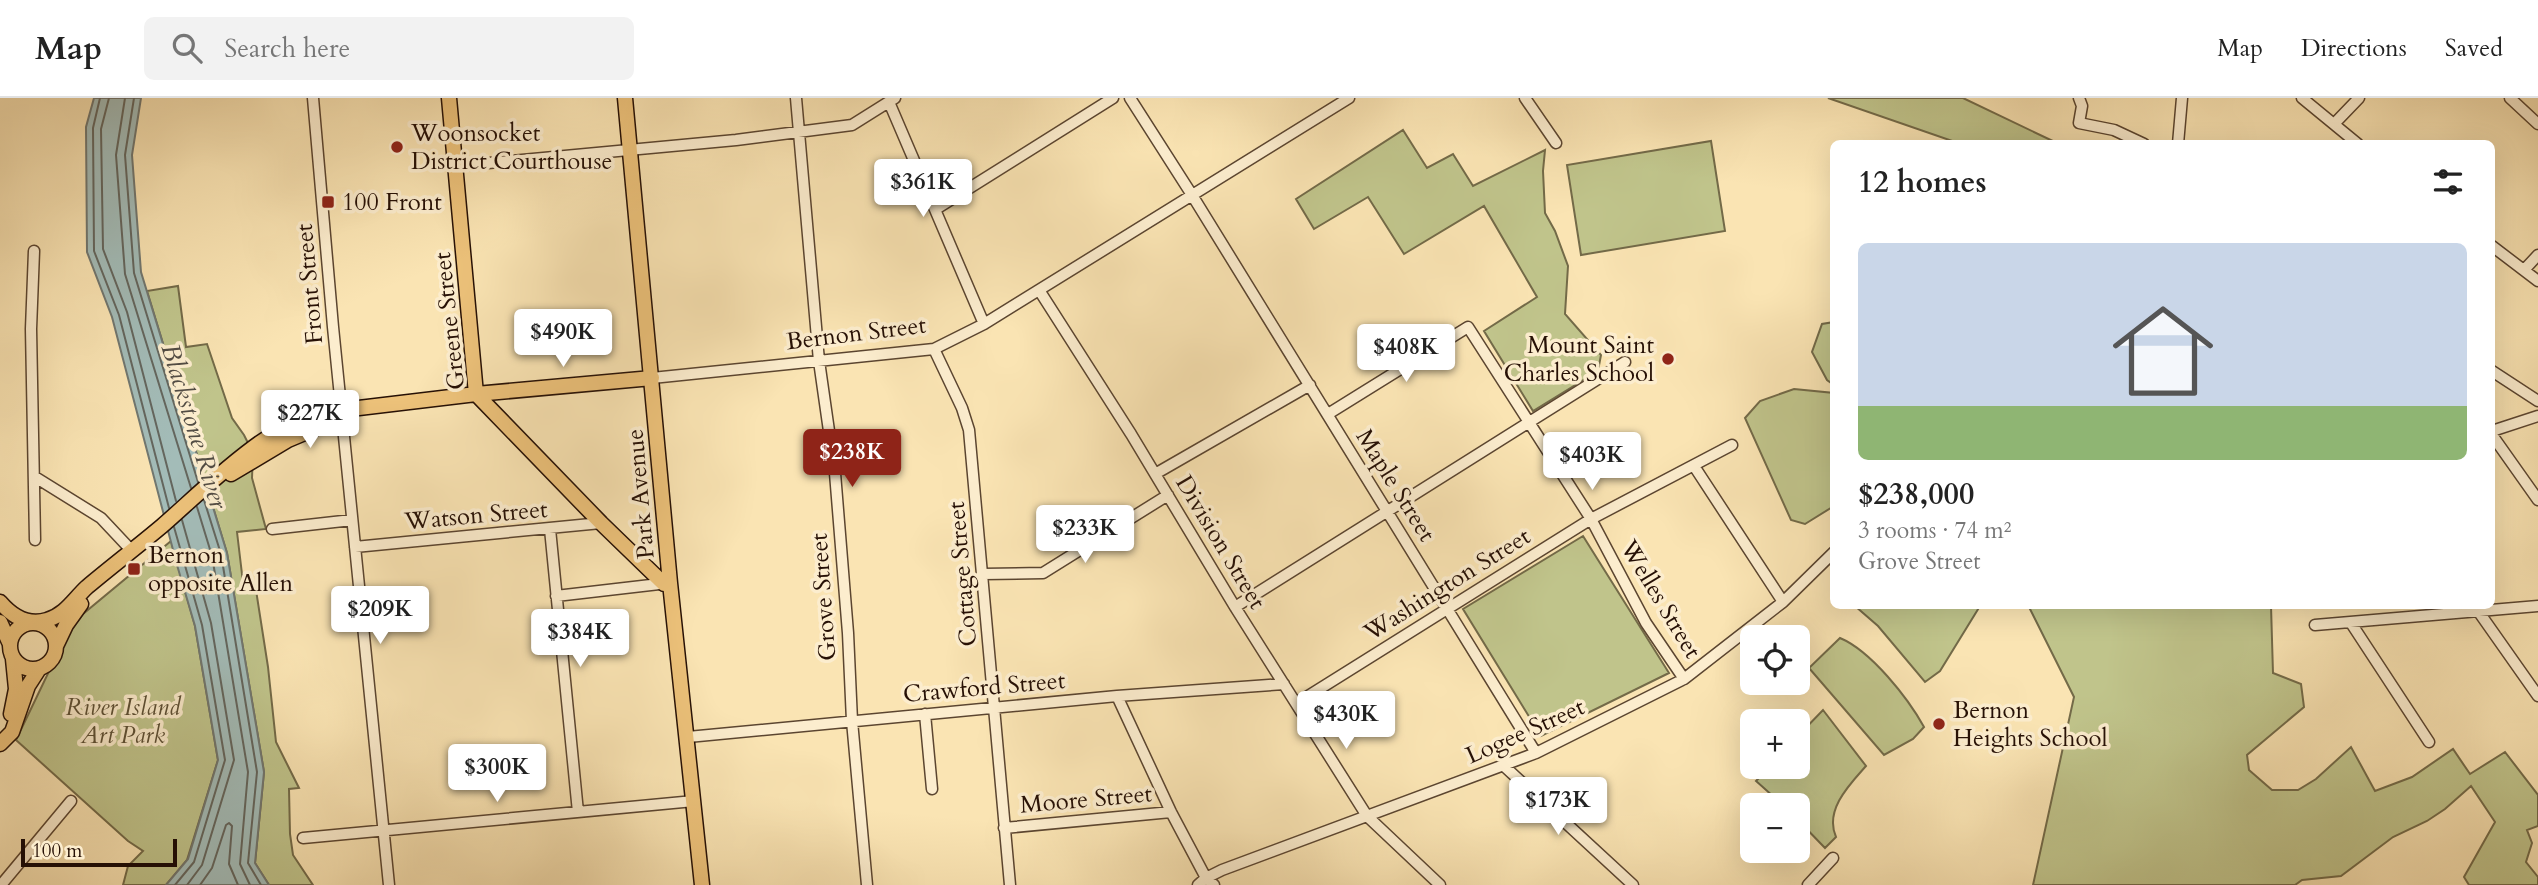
<!DOCTYPE html>
<meta charset="utf-8">
<style>
:root{--surface:#fff;--page:#f2f2f2;--text:#222;--muted:#767676;--line:#e0e0e0;--accent:#8f2418}
body{margin:0;font-family:Cardo,serif;background:var(--page);color:var(--text);height:100vh;display:flex;flex-direction:column;font-size:26px;white-space:nowrap}
*{box-sizing:border-box;margin:0}
p{font-size:23px;color:var(--muted)}
.icon{flex:none;width:38px;height:38px;fill:none;stroke:currentColor;stroke-width:2;stroke-linecap:round;stroke-linejoin:round}
.map{position:relative;flex:1;overflow:hidden}
.drawer{position:absolute;left:1830px;top:42px;width:665px;height:469px;display:flex;flex-direction:column;background:var(--surface);border-radius:10px;box-shadow:0 7px 28px #0002}
.drawer>*{flex:none}
.tools{position:absolute;left:1740px;top:527px;display:grid;gap:14px}
.tools a{display:grid;place-items:center;width:70px;height:70px;border-radius:10px;background:var(--surface);box-shadow:0 7px 28px #0002;font-size:35px}
.scale{position:absolute;left:21px;bottom:18px;width:156px;box-sizing:border-box;padding-left:7px;border:4px solid #261005;border-top:0;font-size:19px;line-height:24px;white-space:nowrap;color:#261005;-webkit-text-stroke:5px #fcedce;paint-order:stroke}
.price{position:absolute;translate:-50% -60px;padding:0 16px;border-radius:7px;background:#fff;color:#222;font-size:23px;line-height:46px;filter:drop-shadow(0 2px 4px #0008)}
.price::after{content:'';position:absolute;left:50%;top:42px;width:21px;height:16px;margin-left:-10px;background:inherit;clip-path:polygon(0 0,100% 0,50% 100%)}
.price.active{background:var(--accent);color:#fff}
ul{padding:0;list-style:none}
li{display:grid;align-content:center;gap:14px;height:371px;padding:0 28px}
li+li{border-top:2px solid var(--line)}
li span{display:grid;place-items:center;height:217px;border-radius:10px;color:#555}
li>.icon{margin-inline-start:auto}
span .icon{width:126px;height:126px;fill:#fffc;stroke-width:1}
li b{font-size:30px}
h2{display:flex;justify-content:space-between;align-items:center;height:84px;padding:0 28px;font-size:30px}
header{display:flex;align-items:center;gap:42px;box-sizing:border-box;height:98px;padding:0 35px;background:var(--surface);border-bottom:2px solid var(--line)}
header strong{font-size:33px}
nav{display:flex;gap:38px;margin-inline-start:auto;font-size:24px}
.search{width:490px;height:63px;background:var(--page);display:flex;align-items:center;gap:18px;box-sizing:border-box;padding:0 24px;border-radius:10px;color:var(--muted);font-size:26px}
.map>svg:first-child{display:block}
</style>
<header>
<strong>Map</strong>
<div class="search"><svg class="icon" aria-label="search" viewBox="0 0 24 24"><circle cx="10" cy="10" r="6"/><path d="M15 15l6 6"/></svg>Search here</div>
<nav><a>Map</a><a>Directions</a><a>Saved</a></nav>
</header>
<div class="map">
<svg width="2538" height="787" viewBox="0 0 2538 787">
<rect width="100%" height="100%" fill="#fae4b3"/>
<filter id="stains"><feTurbulence type="fractalNoise" baseFrequency=".00286" numOctaves="4"/><feColorMatrix values="0 0 0 0 .2 0 0 0 0 .09 0 0 0 0 .02 0 0 0 .5 -.17"/></filter>
<radialGradient id="worn" r=".72"><stop offset=".6" stop-color="#630" stop-opacity="0"/><stop offset="1" stop-color="#630" stop-opacity=".3"/></radialGradient>
<!-- green -->
<path fill="#c0c48b" stroke="#736a48" stroke-width="2" d="M1828,0H1963L2057,45H1958Z
M1403,32L1427,70L1453,56L1473,88L1545,52L1543,73L1545,115L1555,133L1568,168L1565,216L1601,257L1598,273L1533,313L1484,233L1537,199L1484,108L1404,156L1368,99L1314,131L1296,101Z
M1711,43L1725,133L1581,157L1567,67Z
M178,188L186,249L207,246L232,320L244,337L253,355L252,380L266,431L237,434L244,493L256,492L268,569L276,644L299,690L289,691L290,736L293,757L313,787H269L255,765L264,674L227,455L147,193Z
M1834,224V287L1827,282L1812,254L1822,226Z
M1794,291L1834,295V408L1805,426L1791,422L1745,320L1760,303Z
M1583,438L1669,575L1541,638L1463,511Z
M171,443L195,528L218,662L187,762L166,787H123L128,768L143,753L128,743L16,642L65,540L83,516Z
M1855,508H1980L1940,573L1925,584L1878,528Z
M1993,508H2271L2273,575L2301,586L2304,609L2247,657L2249,672L2272,692H2298L2316,681L2351,649L2375,693L2412,679L2453,651L2470,676L2505,654L2538,697V728L2527,732L2532,745L2526,764L2538,779V787H2469L2464,779L2495,724L2471,688L2445,711L2427,723L2393,739L2341,778L2302,782L2295,787H2033L2074,599L2029,509Z
M1840,540C1871,553 1908,600 1924,629L1913,641L1884,657L1809,570Z
M1823,612L1866,668C1850,686 1824,712 1836,739L1825,750L1797,721V707H1783L1756,683L1770,669L1797,668V639Z"/>
<!-- water -->
<path fill="#a3bcb8" stroke="#717770" stroke-width="2" d="M94,0H141L132,57L141,174L227,455L264,674L255,765L269,787H166L188,761L218,662L195,528L177,467L112,219L87,154L86,29Z"/>
<g fill="none" stroke-linecap="round" stroke-linejoin="round">
<!-- shore -->
<path stroke="#64665e" stroke-width="2" d="M100,0L93,30L94,153L119,217L169,410
M109,0L101,31L103,151L127,214L176,403
M125,0L116,57L125,176L191,390
M134,0L125,57L134,175L198,384
M204,402L221,456L257,674L248,765L261,787
M197,409L212,458L248,674L240,766L250,787
M182,422L211,525L234,662L202,767L187,787
M174,429L202,527L225,662L194,764L175,787
M200,787L212,770L226,727L229,725L232,728L229,766L238,787"/>
<!-- minor casing -->
<g stroke="#5b4530" stroke-width="13">
<path id="minor" d="M313,0L333,229L389,787
M796,0L819,263L835,375L848,535L852,623L867,787
M1130,0L1192,97L1536,655
M1525,0L1556,45
M2079,0L2082,8L2079,25L2114,32L2144,46
M2302,0L2358,46
M2510,0L2538,26
M889,4L984,226
M2334,26L2359,0
M2178,46L2182,0
M456,68L736,42L852,27L895,0
M936,111L1113,0
M2492,148L2538,183
M34,153L31,231L35,442
M2524,172L2538,157
M1039,192L1131,336L1235,509L1367,718L1440,787
M934,251L962,310L969,332L1010,787
M2492,273L2538,303
M652,280L934,251L984,226L1349,0
M1328,316L1468,229L1591,421L1646,525L1684,581
M2492,333L2538,318
M2492,337L2538,402
M1694,368L1783,504
M1155,376L1310,287
M35,379L101,420L132,453
M272,431L352,422
M550,431L578,714
M355,449L601,425
M983,476L1043,475L1168,397
M556,498L668,485
M1235,509L1625,264
M2476,510L2538,598
M2351,525L2429,644
M2315,527L2538,508
M1117,598L1171,714L1206,780L1214,787
M1297,605L1591,421L1732,347
M925,616L932,691
M688,639L1117,598L1284,586
M1504,668L1633,787
M1004,730L1171,714
M303,740L694,703
M1,787L71,703
M1198,787L1206,780L1222,772L1536,655L1684,581L1783,504L1834,454
M1808,787L1833,760"/>
</g>
<!-- major casing -->
<g stroke="#261005" stroke-width="17">
<path id="major" d="M449,0L476,296L601,425L664,486
M625,0L670,485L702,787
M231,376L288,342L326,326L342,312
M0,504C12,518 28,528 47,522C65,517 74,501 87,489C112,468 137,449 162,428C205,391 283,309 342,312L476,296L652,280
M0,524L10,546
M10 548a23 23 0 1 1 46 0a23 23 0 1 1-46 0Z
M56,548L66,527L81,506
M11,616L16,591L13,561
M0,646L12,634L28,588L39,571"/>
</g>
<!-- minor -->
<use href="#minor" stroke="#fcedce" stroke-width="10"/>
<!-- major -->
<use href="#major" stroke="#edc27a" stroke-width="14"/>
</g>
<!-- markers -->
<g fill="#8f2418" stroke="#fcedce" stroke-width="2.5">
<circle cx="397" cy="49" r="7"/>
<rect x="321" y="97" width="14" height="14" rx="3.5"/>
<circle cx="1668" cy="261" r="7"/>
<rect x="127" y="464" width="14" height="14" rx="3.5"/>
<circle cx="1939" cy="626" r="7"/>
</g>
<g text-anchor="middle" stroke-width="7" stroke-linejoin="round" paint-order="stroke">
<!-- poi labels -->
<g font-size="24" fill="#261005" stroke="#fcedce" text-anchor="start">
<text x="411" y="43">Woonsocket<tspan x="411" dy="28">District Courthouse</tspan></text>
<text x="342" y="112">100 Front</text>
<text x="1654" y="255" text-anchor="end">Mount Saint<tspan x="1654" dy="28">Charles School</tspan></text>
<text x="148" y="465">Bernon<tspan x="148" dy="28">opposite Allen</tspan></text>
<text x="1953" y="620">Bernon<tspan x="1953" dy="28">Heights School</tspan></text>
</g>
<!-- street labels -->
<g font-size="24" fill="#261005" stroke="#fcedce">
<text transform="translate(309 186) rotate(-95)" y="8">Front Street</text>
<text transform="translate(449 223) rotate(-96)" y="8">Greene Street</text>
<text transform="translate(856 235) rotate(-7)" y="8">Bernon Street</text>
<text transform="translate(1396 387) rotate(58)" y="8">Maple Street</text>
<text transform="translate(640 396) rotate(-95)" y="8">Park Avenue</text>
<text transform="translate(476 417) rotate(-5)" y="8">Watson Street</text>
<text transform="translate(1221 444) rotate(59)" y="8">Division Street</text>
<text transform="translate(962 476) rotate(-95)" y="8">Cottage Street</text>
<text transform="translate(1447 486) rotate(-32)" y="8">Washington Street</text>
<text transform="translate(823 499) rotate(-94)" y="8">Grove Street</text>
<text transform="translate(1661 501) rotate(59)" y="8">Welles Street</text>
<text transform="translate(984 589) rotate(-5)" y="8">Crawford Street</text>
<text transform="translate(1525 633) rotate(-24)" y="8">Logee Street</text>
<text transform="translate(1086 701) rotate(-5)" y="8">Moore Street</text>
</g>
<!-- park labels -->
<g font-size="24" font-style="italic" fill="#5c4f34" stroke="#fcedce">
<text x="123" y="617">River Island<tspan x="123" dy="28">Art Park</tspan></text>
</g>
<!-- water labels -->
<g font-size="26" font-style="italic" fill="#524c44" stroke="#fcedce">
<text transform="translate(195 328) rotate(73)" y="9">Blackstone River</text>
</g>
</g>
<rect width="100%" height="100%" filter="url(#stains)"/>
<rect width="100%" height="100%" fill="url(#worn)"/>
</svg>
<div class="tools">
<a><svg class="icon" aria-label="locate" viewBox="0 0 24 24"><circle cx="12" cy="12" r="6"/><path d="M12 2v4M12 18v4M2 12h4M18 12h4"/></svg></a>
<a>+</a>
<a>−</a>
</div>
<div class="scale">100 m</div>
<b class="price" style="left:923px;top:121px">$361K</b>
<b class="price" style="left:563px;top:271px">$490K</b>
<b class="price" style="left:1406px;top:286px">$408K</b>
<b class="price" style="left:310px;top:352px">$227K</b>
<b class="price active" style="left:852px;top:391px">$238K</b>
<b class="price" style="left:1592px;top:394px">$403K</b>
<b class="price" style="left:1085px;top:467px">$233K</b>
<b class="price" style="left:380px;top:548px">$209K</b>
<b class="price" style="left:580px;top:571px">$384K</b>
<b class="price" style="left:1346px;top:653px">$430K</b>
<b class="price" style="left:497px;top:706px">$300K</b>
<b class="price" style="left:1558px;top:739px">$173K</b>
<section class="drawer">
<h2>12 homes<svg class="icon" aria-label="filters" viewBox="0 0 24 24"><path d="M4 7h16M4 17h16"/><circle cx="9" cy="7" r="2"/><circle cx="15" cy="17" r="2"/></svg></h2>
<ul>
<li><span style="background:linear-gradient(#c9d6e8 75%,#8fb573 0)"><svg class="icon" aria-label="home" viewBox="0 0 24 24"><path d="M3 11l9-7 9 7M6 9v11h12V9"/></svg></span><div><b>$238,000</b><p>3 rooms · 74 m²</p><p>Grove Street</p></div></li>
</ul>
</section>
</div>
